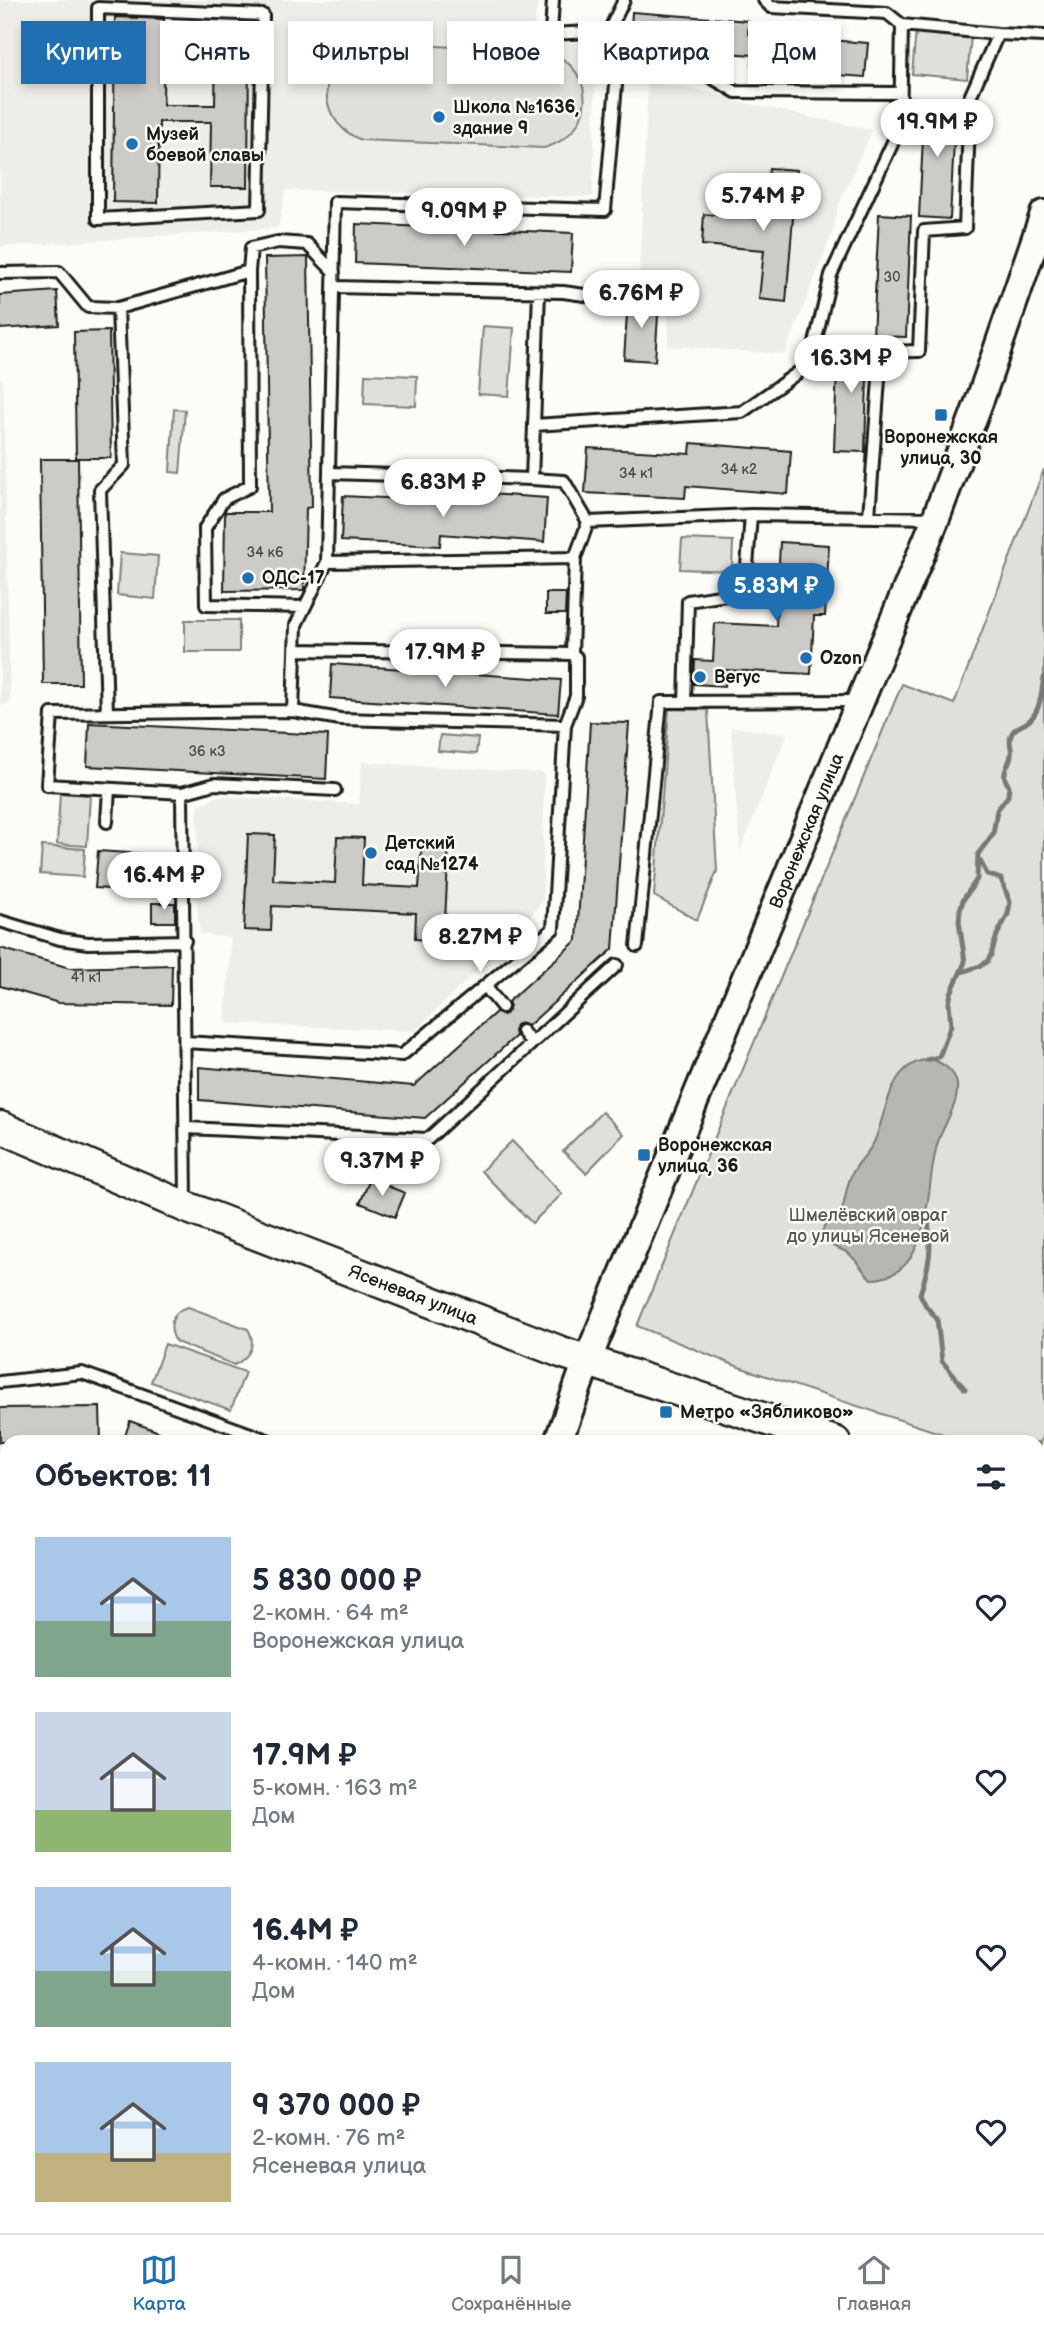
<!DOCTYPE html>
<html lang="ru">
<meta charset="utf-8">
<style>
:root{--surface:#fff;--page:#f2f2f3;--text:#1f2937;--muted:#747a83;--line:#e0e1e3;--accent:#1f6fb2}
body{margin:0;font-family:"Balsamiq Sans",sans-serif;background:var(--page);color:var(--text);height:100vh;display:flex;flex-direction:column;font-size:26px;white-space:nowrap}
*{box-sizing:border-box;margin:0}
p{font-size:23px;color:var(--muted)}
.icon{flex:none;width:38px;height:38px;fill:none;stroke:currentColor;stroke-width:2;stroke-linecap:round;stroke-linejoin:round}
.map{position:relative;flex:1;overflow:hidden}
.side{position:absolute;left:0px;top:1435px;width:1045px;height:798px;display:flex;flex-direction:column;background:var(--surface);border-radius:21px 21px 0 0;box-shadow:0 4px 10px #0003}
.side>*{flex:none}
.banner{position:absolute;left:21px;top:21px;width:1003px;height:63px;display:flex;gap:14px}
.price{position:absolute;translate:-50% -60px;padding:0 16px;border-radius:24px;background:#fff;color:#222;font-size:23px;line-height:46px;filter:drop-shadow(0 2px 4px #0008)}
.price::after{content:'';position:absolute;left:50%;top:42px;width:21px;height:16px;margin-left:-10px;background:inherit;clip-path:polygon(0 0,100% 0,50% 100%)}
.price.current{background:var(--accent);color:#fff}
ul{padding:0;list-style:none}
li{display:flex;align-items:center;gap:21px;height:175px;padding:0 35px}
li span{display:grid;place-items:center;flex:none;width:196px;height:140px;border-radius:0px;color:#555}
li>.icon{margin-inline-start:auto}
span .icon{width:84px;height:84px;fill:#fffc;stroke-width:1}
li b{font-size:30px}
h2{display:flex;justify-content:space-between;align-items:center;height:84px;padding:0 35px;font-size:30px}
.chip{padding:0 24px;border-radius:0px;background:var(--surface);box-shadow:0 4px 10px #0003;font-size:24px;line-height:63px}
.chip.current{background:var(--accent);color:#fff}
.tabs{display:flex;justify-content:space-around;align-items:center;height:98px;border-top:2px solid var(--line);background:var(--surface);font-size:19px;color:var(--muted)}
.tabs a{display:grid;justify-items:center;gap:4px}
.tabs .current{color:var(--accent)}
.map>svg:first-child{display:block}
</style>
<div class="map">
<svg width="1044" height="2233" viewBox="0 0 1044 2233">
<rect width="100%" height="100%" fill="#fdfcf7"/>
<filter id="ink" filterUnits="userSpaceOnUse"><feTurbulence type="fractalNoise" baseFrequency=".0143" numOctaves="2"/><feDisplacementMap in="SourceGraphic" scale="14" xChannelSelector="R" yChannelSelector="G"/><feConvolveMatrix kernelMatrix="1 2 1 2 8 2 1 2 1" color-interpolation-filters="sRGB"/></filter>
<g filter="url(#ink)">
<!-- built -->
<path fill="#eeede9" d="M0,0H538L532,41L596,44L593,197L286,190L278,228L0,247Z
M648,81L737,98L740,102L872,130L837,209L833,231L785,354L668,346L670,278L639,277Z
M0,379H3L10,703L0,705Z
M731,727L787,734L740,852Z
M362,762L544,773L543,900L524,924L415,1031L225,1023L231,938L200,934L197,909L198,806L218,796L359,804Z
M0,1547L7,1550V1723L0,1731Z
M7,1781V2012L0,2009V1788Z"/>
<!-- green -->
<path fill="#e0dfdb" stroke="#7e7e7c" stroke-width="2" d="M916,30L971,36L967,79L912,74Z
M378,43L550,52C599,72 595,134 544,148L361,140C307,117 320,47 378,43Z
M483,326L514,328L509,396L478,394Z
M365,374L417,376L416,406L364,404Z
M174,409L185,410L180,473L170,472Z
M1044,469V1430L1038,1450V1442H967L739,1367L637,1326L902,684L954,704Z
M682,539L733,541L732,571L680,569Z
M120,553L158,556L155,599L117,595Z
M185,620H239V652H185Z
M669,709L708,710L717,871L697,920L654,896Z
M440,735L478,738L476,754L438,751Z
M60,793L90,795L87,846L57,844Z
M42,846L85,849L83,877L40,874Z
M602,1112L624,1134L586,1173L563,1151Z
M512,1141L562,1194L532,1223L481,1171Z
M188,1307L248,1329C257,1345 249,1358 234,1365L176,1342C168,1328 170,1311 188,1307Z
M165,1344L245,1372L231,1410L151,1382Z
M0,2061L7,2062V2096L0,2094Z
M0,2216L7,2220V2226H20L36,2233H0Z
M100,2226H213L211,2233H110Z
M323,2226H750L749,2233H457L456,2230L450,2233H320Z"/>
<!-- water -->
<path fill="#b7b6b2" stroke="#797876" stroke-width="2" d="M932,1059C943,1064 952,1069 956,1080C962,1100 944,1123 938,1142C924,1184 935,1278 871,1279C862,1271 857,1260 848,1253C837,1246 826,1247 820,1235L826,1224L839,1217C846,1204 845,1189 851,1176C856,1163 869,1154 875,1140C888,1108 889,1061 932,1059Z
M0,2094L7,2096V2220L0,2216Z
M20,2226H100L110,2233H36Z"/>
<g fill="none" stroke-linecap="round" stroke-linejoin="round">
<!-- stream -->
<path stroke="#797876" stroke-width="5" d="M962,972L980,966L987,962L991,955L997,935L1008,914L1010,902L1001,879L987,874L980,861
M926,1060L939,1057L951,1025L949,1003L951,993L965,962L959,921L960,910L963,900L977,879L978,854L993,834L997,810L1008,796L1009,786C999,773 1009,768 1011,755C1013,748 1007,742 1012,733C1016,726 1024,726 1030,720C1041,709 1041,693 1044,678
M927,1213C932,1248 931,1260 920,1294L926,1306L937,1319L942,1361L965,1389
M447,2233L450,2226"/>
</g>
<!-- building -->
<path fill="#cccbc8" stroke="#1c1c1c" stroke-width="2" d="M632,12L749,21L748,34L868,43L865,77L752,69L753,55L630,46Z
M115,17L164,19L163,105H215L216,42H249L248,187H210L211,122H159L158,203L113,202Z
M925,99L956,101L950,219L919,217Z
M769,168L797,170L786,302L759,299L764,250L702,245L704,214L764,219Z
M879,214L911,216L906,337L873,336Z
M356,224L573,233L571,272L355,263Z
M308,257L312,507L306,508L304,590L224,591L225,512H269L265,258Z
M57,291L59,325L0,329V295Z
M628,299L659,301L655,361L624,359Z
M109,331L111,458H76L74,332Z
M838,337L868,338L865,452L834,451Z
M691,443L791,451L788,494L686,486L685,498L585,493L588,448L690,454Z
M40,459H78L81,684H43Z
M446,491L547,498L544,542L441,534L440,546L341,541L343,496L445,501Z
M780,542L829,545L825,616H814L811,674L726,670L725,686L694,684L695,660L713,661L715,623L776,626Z
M546,593H566L565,614H546Z
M332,664L561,680L558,714L330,698Z
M590,722L629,723L613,949L528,1026L521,1023L516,1025L514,1032L516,1036L425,1118L199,1100V1067L414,1086L496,1012L503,1015L507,1013L510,1006L508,1002L577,940Z
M89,723L328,735L326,779L87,766Z
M248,834L275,835L273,880L335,883L337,837L364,838L362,885L419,888L422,840L449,841L444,941L415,939L416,913L272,906L271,931L244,930Z
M98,851L158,855L156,892L95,888Z
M152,903H175V922H152Z
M0,948L70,968L172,965L171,1005L59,1003L0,986Z
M370,1179L405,1193L395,1217L360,1203Z
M100,1407L101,1442H0V1408Z
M130,1421L183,1441L182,1442H123Z"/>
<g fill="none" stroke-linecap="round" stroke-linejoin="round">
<!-- service casing -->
<g stroke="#1c1c1c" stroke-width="16">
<path id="service" d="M553,0L551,34L609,31
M624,0L609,31L607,57L617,73H704L736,92L900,93
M764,0L771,7L887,13L902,25L998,34L1044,36
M98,8L263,15L259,210L98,219Z
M0,273L59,272L88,307L118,308L124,465L100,490L107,713
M334,287L563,292L599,297
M539,292L532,479L564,481L588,522L751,515
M118,308L249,271
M534,425L742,412L810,364L831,275L900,127L902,25
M329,473L532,479
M869,516L881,352L919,351L924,231L965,228L970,97L998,34
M327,562L575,558L588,522
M305,607L206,605L205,528L224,499L250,486L249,271L251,248L278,242L307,244L334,272
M572,654L575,558
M685,702L688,601L745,592L751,515L936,518
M293,711L340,719L565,725L576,696V657L572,654L295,650
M182,793L214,784L335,790
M107,822L109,789
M0,921L60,939L88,943L185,941
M637,946L661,702L860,701
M485,986L502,1007
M522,1031L532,1043
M185,1042L402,1055L553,929L565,725
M186,1128L428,1139L617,965
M186,1203L182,793L47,785L52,714L293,711L296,625L327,562L335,202L605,210L617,73
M0,1382L82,1373L270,1441
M0,1467L7,1468
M1038,1589L1044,1572
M0,1751L7,1743
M1038,1911L1044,1891
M0,2026L7,2027
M1038,2039L1044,2041
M1038,2171L1044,2172
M994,2233L996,2226"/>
</g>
<!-- tertiary casing -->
<g stroke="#1c1c1c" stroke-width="32">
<g id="tertiary">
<path id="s1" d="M558,1442L587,1361L936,518L982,394L1044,214"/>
<path d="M285,2233L287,2226"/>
</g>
</g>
<!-- secondary casing -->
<g stroke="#1c1c1c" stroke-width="35">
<g id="secondary">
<path id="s2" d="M0,1127L186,1207L561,1352L835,1442"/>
<path d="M1038,1508L1044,1510"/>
</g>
</g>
<!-- service -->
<use href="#service" stroke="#fdfcf7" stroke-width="10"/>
<!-- tertiary -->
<use href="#tertiary" stroke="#fdfcf7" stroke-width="26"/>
<!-- secondary -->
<use href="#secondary" stroke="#fdfcf7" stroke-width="30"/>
</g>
</g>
<!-- markers -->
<g fill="#1f6fb2" stroke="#fdfcf7" stroke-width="2.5">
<circle cx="439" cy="117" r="7"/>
<circle cx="132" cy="144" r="7"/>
<rect x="934" y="408" width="14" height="14" rx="3.5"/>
<circle cx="248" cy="578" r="7"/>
<circle cx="806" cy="658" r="7"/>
<circle cx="700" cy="677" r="7"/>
<circle cx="371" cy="853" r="7"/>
<rect x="637" y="1148" width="14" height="14" rx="3.5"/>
<rect x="659" y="1405" width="14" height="14" rx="3.5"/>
</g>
<g text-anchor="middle" stroke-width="5" stroke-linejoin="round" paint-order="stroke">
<!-- number labels -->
<g font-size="14" fill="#484847">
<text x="892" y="282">30</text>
<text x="739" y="474">34 к2</text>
<text x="636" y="478">34 к1</text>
<text x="265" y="557">34 к6</text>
<text x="207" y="756">36 к3</text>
<text x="86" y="982">41 к1</text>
</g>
<!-- poi labels -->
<g font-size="18" font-weight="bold" fill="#1c1c1c" stroke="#fdfcf7" text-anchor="start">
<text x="453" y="113">Школа №1636,<tspan x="453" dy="21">здание 9</tspan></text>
<text x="146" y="140">Музей<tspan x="146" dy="21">боевой славы</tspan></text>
<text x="941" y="443" text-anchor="middle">Воронежская<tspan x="941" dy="21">улица, 30</tspan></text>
<text x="262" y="584">ОДС-17</text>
<text x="820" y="664">Ozon</text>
<text x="714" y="683">Вегус</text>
<text x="385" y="849">Детский<tspan x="385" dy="21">сад №1274</tspan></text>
<text x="658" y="1151">Воронежская<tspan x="658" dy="21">улица, 36</tspan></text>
<text x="680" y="1418">Метро «Зябликово»</text>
</g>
<!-- street labels -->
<g font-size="18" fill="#1c1c1c" stroke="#fdfcf7">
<text dy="6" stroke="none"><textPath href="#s1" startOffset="660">Воронежская улица</textPath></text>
<text dy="6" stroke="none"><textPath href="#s2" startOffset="446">Ясеневая улица</textPath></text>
</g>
<!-- park labels -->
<g font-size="18" fill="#575655" stroke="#fdfcf7">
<text x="868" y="1221">Шмелёвский овраг<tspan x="868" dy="21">до улицы Ясеневой</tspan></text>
</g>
</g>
</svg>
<b class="price" style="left:937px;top:159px">19.9M ₽</b>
<b class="price" style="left:763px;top:233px">5.74M ₽</b>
<b class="price" style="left:464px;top:248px">9.09M ₽</b>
<b class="price" style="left:641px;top:330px">6.76M ₽</b>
<b class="price" style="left:851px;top:395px">16.3M ₽</b>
<b class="price" style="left:443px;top:519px">6.83M ₽</b>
<b class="price current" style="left:776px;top:623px">5.83M ₽</b>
<b class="price" style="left:445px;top:689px">17.9M ₽</b>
<b class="price" style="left:164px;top:912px">16.4M ₽</b>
<b class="price" style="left:480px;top:974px">8.27M ₽</b>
<b class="price" style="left:382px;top:1198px">9.37M ₽</b>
<div class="banner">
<a class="chip current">Купить</a>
<a class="chip">Снять</a>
<a class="chip">Фильтры</a>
<a class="chip">Новое</a>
<a class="chip">Квартира</a>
<a class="chip">Дом</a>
</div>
<section class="side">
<h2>Объектов: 11<svg class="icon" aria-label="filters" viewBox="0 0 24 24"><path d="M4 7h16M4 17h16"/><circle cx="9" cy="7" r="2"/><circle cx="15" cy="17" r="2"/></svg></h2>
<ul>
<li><span style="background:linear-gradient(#a9c7e8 60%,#7fa58c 0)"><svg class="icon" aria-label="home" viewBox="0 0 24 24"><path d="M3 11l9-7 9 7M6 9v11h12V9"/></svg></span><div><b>5 830 000 ₽</b><p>2-комн. · 64 m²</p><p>Воронежская улица</p></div><svg class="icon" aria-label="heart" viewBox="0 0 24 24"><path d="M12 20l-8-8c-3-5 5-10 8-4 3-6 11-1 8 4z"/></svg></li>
<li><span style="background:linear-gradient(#c9d6e8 70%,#8fb573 0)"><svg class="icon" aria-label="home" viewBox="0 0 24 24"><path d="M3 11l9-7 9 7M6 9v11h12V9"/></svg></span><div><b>17.9M ₽</b><p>5-комн. · 163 m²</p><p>Дом</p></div><svg class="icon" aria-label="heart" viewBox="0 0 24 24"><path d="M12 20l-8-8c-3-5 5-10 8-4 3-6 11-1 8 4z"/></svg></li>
<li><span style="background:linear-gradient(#a9c7e8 60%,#7fa58c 0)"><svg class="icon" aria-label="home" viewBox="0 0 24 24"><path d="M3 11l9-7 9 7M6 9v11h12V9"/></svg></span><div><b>16.4M ₽</b><p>4-комн. · 140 m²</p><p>Дом</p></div><svg class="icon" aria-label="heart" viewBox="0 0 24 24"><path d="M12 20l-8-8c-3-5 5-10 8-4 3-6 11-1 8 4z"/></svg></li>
<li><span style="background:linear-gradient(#a9c7e8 65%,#c2b280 0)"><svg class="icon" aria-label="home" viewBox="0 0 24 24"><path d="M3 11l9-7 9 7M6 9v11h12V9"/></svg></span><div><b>9 370 000 ₽</b><p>2-комн. · 76 m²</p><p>Ясеневая улица</p></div><svg class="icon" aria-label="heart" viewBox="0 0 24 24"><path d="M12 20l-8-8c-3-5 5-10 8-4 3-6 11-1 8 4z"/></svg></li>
</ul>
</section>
</div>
<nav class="tabs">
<a class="current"><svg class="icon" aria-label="map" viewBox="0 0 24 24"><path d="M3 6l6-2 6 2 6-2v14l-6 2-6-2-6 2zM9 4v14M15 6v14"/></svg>Карта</a>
<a><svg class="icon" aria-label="saved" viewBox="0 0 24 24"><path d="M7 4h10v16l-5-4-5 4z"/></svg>Сохранённые</a>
<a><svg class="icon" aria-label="home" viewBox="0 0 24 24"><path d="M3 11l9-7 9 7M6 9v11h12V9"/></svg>Главная</a>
</nav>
